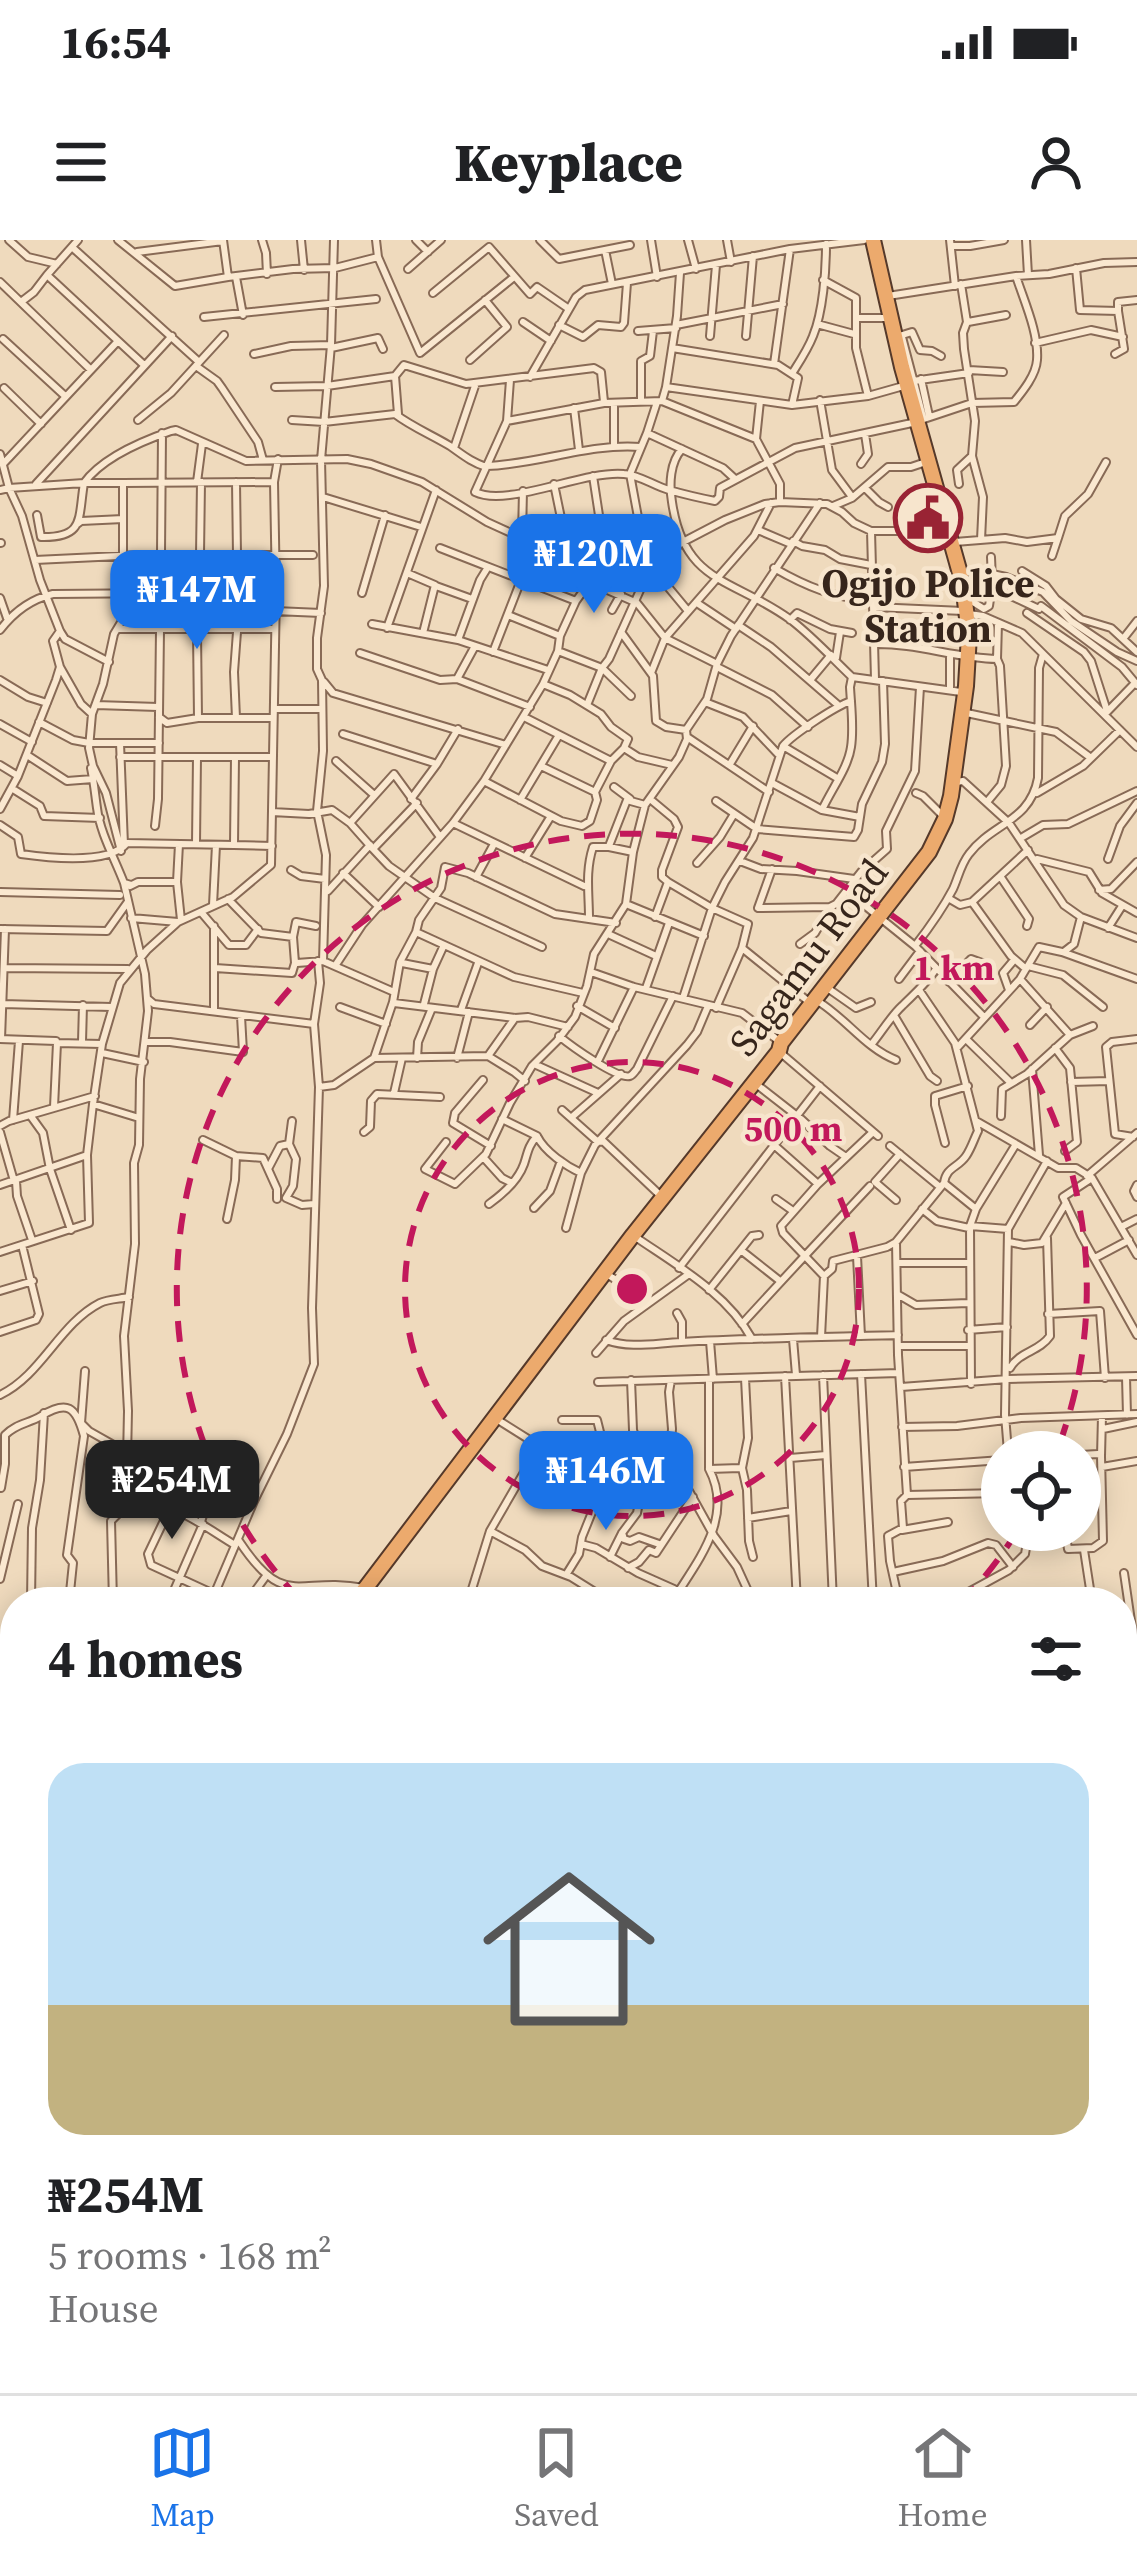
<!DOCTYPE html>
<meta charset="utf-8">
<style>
:root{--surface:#fff;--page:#f2f2f2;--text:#202124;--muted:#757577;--line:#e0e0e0;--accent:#1a73e8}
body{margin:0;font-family:"Source Serif 4",serif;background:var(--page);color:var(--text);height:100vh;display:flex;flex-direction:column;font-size:45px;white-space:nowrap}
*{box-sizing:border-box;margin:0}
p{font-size:39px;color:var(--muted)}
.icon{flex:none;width:66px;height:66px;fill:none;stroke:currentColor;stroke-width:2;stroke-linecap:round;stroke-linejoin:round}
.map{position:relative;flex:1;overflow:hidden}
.panel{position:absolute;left:0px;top:1347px;width:1137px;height:807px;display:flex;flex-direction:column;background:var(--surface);border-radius:48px 48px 0 0;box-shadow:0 6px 30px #0003}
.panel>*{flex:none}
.buttons{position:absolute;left:981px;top:1191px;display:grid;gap:24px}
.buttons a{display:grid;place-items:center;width:120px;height:120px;border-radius:50%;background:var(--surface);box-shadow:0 6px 30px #0003;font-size:60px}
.price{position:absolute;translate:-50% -102px;padding:0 27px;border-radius:24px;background:var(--accent);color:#fff;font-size:39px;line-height:78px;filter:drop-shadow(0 3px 6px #0008)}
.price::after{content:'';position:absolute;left:50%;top:72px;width:36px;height:27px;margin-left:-18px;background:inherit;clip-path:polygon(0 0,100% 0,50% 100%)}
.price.active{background:#222;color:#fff}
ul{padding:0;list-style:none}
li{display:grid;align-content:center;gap:24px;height:636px;padding:0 48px}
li+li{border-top:3px solid var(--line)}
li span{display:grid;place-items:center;height:372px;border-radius:36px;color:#555}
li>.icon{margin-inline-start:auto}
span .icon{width:216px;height:216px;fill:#fffc;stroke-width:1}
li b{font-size:51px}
h2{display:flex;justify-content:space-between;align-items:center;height:144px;padding:0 48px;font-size:51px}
.status{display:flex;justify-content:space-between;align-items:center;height:84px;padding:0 60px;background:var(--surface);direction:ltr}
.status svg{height:33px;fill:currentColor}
header{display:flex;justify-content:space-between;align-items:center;height:156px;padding:0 48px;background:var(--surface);font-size:54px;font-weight:800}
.menu{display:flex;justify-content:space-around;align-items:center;height:168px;border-top:3px solid var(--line);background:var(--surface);font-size:33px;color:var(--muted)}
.menu a{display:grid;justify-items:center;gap:6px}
.menu .active{color:var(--accent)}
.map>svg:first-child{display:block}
</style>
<div class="status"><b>16:54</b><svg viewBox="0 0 49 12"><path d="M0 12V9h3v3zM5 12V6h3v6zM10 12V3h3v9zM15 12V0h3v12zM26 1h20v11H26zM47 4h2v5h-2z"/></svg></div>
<header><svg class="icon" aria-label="menu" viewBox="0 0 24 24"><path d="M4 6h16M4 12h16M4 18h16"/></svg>Keyplace<svg class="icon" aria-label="person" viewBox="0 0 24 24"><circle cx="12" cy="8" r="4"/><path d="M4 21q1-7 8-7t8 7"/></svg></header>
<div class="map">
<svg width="1137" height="2153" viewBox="0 0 1137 2153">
<rect width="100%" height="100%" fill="#efdabd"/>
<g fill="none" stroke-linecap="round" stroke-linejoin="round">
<!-- minor casing -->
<g stroke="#886a56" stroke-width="10">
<path id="minor" d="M9,0L28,17L57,24
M78,0L47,35L144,125
M118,0L175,46L228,37L293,29L335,28L378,17
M223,0L228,37
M262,0L266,13L267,34
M301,0L304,30
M376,0L378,17L420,113L514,37
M416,0L428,12
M540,0L559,19L630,5
M651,0L657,37
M688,0L696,29
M727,0L731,22
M950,0L955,46
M1026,0L1028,35
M951,6H970L1004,0
M73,8L199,122
M605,10L612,44
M137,12L223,1
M1076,28L1080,70L1118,71L1124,109L1115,114
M408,29L441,0
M236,37L243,75
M823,40L856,58V108L868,156
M0,42L91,130
M961,44L967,82L963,93L964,109L975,181L972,216L983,257L981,300
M433,53L489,7L530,54L537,47L569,69
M888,56L1016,36L1049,34L1104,23L1137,22
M21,62L34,52L47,35
M1118,71V62L1137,60
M204,77L376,59
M858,78H887
M523,82L551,101
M968,82L1006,75
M817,84L854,94
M559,85L583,97L598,85L621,87L624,83L627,43
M676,85L783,64
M638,91L676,88
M710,96L716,25
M746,96L753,16
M899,96L912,92L920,110L932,111L941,116
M902,97L923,177
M3,99L65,156
M1035,103L1091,90L1123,97
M331,108L378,98L383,109
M672,108L778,125L798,138L792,165
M254,114L291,106L331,105
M470,120L507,87L485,60
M774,124L790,9
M196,126L217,141L222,148L258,202L263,220
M969,130L1003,132
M793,132C800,121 808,109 813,96C823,72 826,31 826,4
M395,136L398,174
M530,137L576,57L585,50L790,9L864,0
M921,139L929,176
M510,140L507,181L475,252C508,268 583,230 624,234C640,235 654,246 669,250C683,254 700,258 715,261L719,257L720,248L795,208L912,183L972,163L1014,162C1023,151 1036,135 1037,120C1039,93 1024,61 1016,36
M913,141L969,133
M275,147L327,146L395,136L404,125L466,144L594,128L601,132L604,162
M666,147L677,76L680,33
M4,148L41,184
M641,160V121L650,116L653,91
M820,160L832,230L852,257
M662,161L756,199L780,244V262
M614,163V206
M574,168L579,210
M138,180L171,153L224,95
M292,180L324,182L395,174C412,187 432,195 450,206C463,215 471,222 486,227
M507,181L604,163L662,161L666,147L792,165L868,156L907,145
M647,193L657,162
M756,199L760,161
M454,208L476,143
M682,209C670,222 669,244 672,262C684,345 734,338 791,380C813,397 832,418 852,437L850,447C851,466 854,488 851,507C848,528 831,550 822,570
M0,214L9,248L0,250
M3,224L118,101
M861,224L868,214L865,194
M487,226C540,224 588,203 641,207
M593,236L606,321
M197,242L202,204
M236,242L237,315
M123,243L274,242
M36,244L172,96
M554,244L569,317
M959,244L957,230L972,216
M865,248L879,262L888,267
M323,257L421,287
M833,266L852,258L888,227H911L926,222
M37,275L41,297C85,298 78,279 84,243H123V279
M77,284L81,281L123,279V379L114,394L103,444L92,474
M758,290L791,304
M871,291L875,439
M522,295L523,251
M793,301L802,306L825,310L840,319L871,325
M955,302L1005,298L1027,302L1058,298L1065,276L1088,254L1106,222
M0,303H1
M440,308L576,361
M161,314L162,193
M200,315L201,242
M1052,316L1058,298
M991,317C992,334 992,349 989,366L984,369L973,362L974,355L992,351
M35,320L140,315H313
M774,328C805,346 836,359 872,360
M1022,331L1046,346L1056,359L1081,379L1111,388L1137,412
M407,333L435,345L423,393
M992,334L1006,337L1043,352L1071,381L1117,412L1137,421
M589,342L637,363L665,398L717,424
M436,346L472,359
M1009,346L1021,350
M994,348L1039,369
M362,353L385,275
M0,358L7,378
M697,363L736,389
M1041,366L1122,427L1137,445
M874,367L963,371
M612,370L621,354
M275,371L321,373
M688,371L654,330L645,315L630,234L647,193L723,228L735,239
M1027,373L1084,412L1091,421L1107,471
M969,374L983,376L1022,393L1137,507
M508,375L560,396
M790,380L797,373L830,389L852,393
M372,384L458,400L548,430
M738,385L771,407L838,465
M387,388L436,250
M119,389H275
M0,390C13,373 31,359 53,354L276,352
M197,392L198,478
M621,392L653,436L656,481L666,487L686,490
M1123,399L1137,381
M458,400L480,340L488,327
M874,404C916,403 955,418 997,419
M558,411L602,428L631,456
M493,412L521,340
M360,413L440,440L457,439L530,467
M836,418L840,392
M109,422L65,399L60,391L40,340L22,276L9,248L84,243C102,218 142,201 171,191L176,190L246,221L347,219L371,224L422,242L487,282L585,327L672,310
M60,427L81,464L92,474L89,508L93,526L106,553L121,611
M717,427L772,455L808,487
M651,433L665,398L754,296L771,263
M852,437L961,452
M457,439L475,406
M811,439L831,415
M0,440L28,457L47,463
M324,442L333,453L506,505
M543,444L570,455L601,474L611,487L628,499L624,508L638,517L672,525
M950,450V414
M705,462L743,477L778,514
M96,465L158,467
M587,465L602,428L609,419L641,348L654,330L681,303L725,280L765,264L780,262L827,264L842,272L854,283L871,291H902L943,285
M274,469H322
M962,472L1056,492L1091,518
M1106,473L1134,444
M159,477L167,483L198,478H273
M524,477L611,521
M236,478L234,432L237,392
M39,482L73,500L89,503H159
M0,484L32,502
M343,494L437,524L458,489
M687,497L769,552
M120,503L124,605
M783,506L837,538
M27,515L67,541L93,539
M120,517H197L196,604
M197,517H235L234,605L272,606
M235,517H272
M336,521L373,554
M730,524L753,486
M0,525L18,536
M541,526L595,552
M91,528C94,542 95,554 97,568C100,593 115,619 124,643L131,645
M484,541L561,581L582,586L590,581L597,560L595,552L611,521L624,508
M956,542L963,541L1009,583L1064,665L1081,677L1137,698
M772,543L822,570L860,577
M614,547L630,559
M13,549L40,566L44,576L100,578
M916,553L923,556L943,576
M1037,553L1083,526L1120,490
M411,559L437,524
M650,559L674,579L678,587L662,630V637L668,642L655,677
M520,560L559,495
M716,561L757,589L854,597L858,590L862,564L882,522L885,504L883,441
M987,562L1001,545L1006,526L1000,426L997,419L998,383
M0,569L18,536L56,440L60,427L53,401L60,391
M272,572L309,574L332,570L350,583L394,534L440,597
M350,583L373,609L417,563
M453,583L584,646
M0,585L18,597L21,614C49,618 109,625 127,603L234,605
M155,586L158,559L160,390
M1021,598L1043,585L1068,584L1137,551
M609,606L627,560L645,565
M373,609L389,626L435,658L542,707
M525,618L551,576
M1037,619L1089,632L1102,653L1137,673
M1108,619L1120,586L1137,563
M740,621L761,629L797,631L854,639
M697,623L720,597L734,574
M772,629L758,668L830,667L836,664L861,632L887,609L886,591L915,531L920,447
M291,630L301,636L325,639
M343,633L379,667
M1000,636L1029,679L1027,686
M476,637L494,604
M177,642L179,604
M668,642L712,668L748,684L742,708L716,768
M130,646L138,642H177L181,680
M1099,650L1111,649L1137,622
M328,651L370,605
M847,651L915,706L984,777
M0,652L120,655
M948,658L960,665L972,662L1028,610
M228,659L261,693L293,697L296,682L316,686
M972,662L1011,716L1026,729
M626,664L704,696
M213,665L216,605
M201,672L229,705H246L258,689
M131,678L178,682
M589,678C589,653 585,632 593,607H609L633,612
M1108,688L1122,666
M0,689L107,691L127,663
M416,692L514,737L583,753
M608,694L656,716
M800,704L815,693L830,667
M915,706C929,688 942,670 953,649C958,638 961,624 969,614C992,583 1030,582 1038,538L1039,428L1043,414
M742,708L809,762
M1065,711L1074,704L1081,677
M323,721L326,615L317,571L323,511L322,440L317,429V398L324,346L321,220L331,105L334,0
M297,723L323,721L394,752
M402,723L433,729
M335,726L362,685L453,583L484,541L543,444L558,411L560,396L576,361L601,326
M1028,726L1063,735L1103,767
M4,728L128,729
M215,728L292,733L295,723L293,697
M591,732L634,747L742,773L779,801
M899,739L920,711
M1020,739L1070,795
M949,742L971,719L982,723
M826,747L856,768L871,762
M646,748L669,683
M1009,750L1003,733L1014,720
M683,758L712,668L725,642L753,598L783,506C793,494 836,466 851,461
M148,759L154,764L314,784
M816,760C845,777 865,808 896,820
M394,763L515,778L528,777L568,787
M3,764L111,767
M424,764L433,729L444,705
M577,766L615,788
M340,767L386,784
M214,770V686
M461,770L478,723
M895,777L930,836L937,841
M1030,785L1047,767
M559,796C570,805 618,840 630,836C633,835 635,831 637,829L673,756
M0,799L56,801
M1,799L5,689
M966,799L1010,842
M82,802L83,765
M145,802H170L243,812L241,776
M871,805C881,793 891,776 902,766C914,754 927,743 936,729
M957,808L1020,739L1039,707L1062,712L1137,739
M1055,808L1070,828L1077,902L1065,911
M102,813L144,822
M782,814L878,896
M488,816L515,778
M374,818L393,762L400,722L416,692L419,680L441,648L445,627L468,633L555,674L616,683
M417,818L418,802L432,768
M457,818L469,772
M598,821L634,747
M534,824L598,853
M1032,829L1039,915
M483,840L455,873L453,883L491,906
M1071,842L1109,841
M756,844L801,879L830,906L846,917
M319,847L334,845L374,818L488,816L514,832L525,841
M394,853L402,818
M93,864L139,878
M54,867L57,803L102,804
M562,870L598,902L603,901L662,957
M30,875L43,893L50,929L71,990
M1001,876L1002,849L1027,834L1070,795L1093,786
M572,877L621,834
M502,879L537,896C545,912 566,926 581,933
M13,880L19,801
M978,882L1058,928H1076L1092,938L1137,1015
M0,886L9,881L95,856
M0,892L14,941
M364,892L370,887L371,861L377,854L440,857
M1133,897L1115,894L1106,807L1112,802L1137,799
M203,900L236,916L235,940L227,979
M446,902L425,929L455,944L486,914L510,863L532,826L557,801L575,777L587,746L594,714L626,664L633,612L645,565L679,517L687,499L686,490L707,459L717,424L731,396L820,263
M945,903L935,865V856L968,846
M289,904L292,881
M774,905L818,944
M890,906L940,947
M236,916L263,918L277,949V959
M484,918L502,938L512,943
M269,927L280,906L289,904L296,919L293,946L286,958L302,965L314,964
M1087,936L1137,893
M1092,938L1063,957L1081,995L1137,1095
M16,941L17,956L32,1000
M944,943L976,969
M0,945L87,915
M1137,945L1134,951L1137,957
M776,959L793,971
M896,960L875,942L900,914
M489,964C503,954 518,941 524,924C528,912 528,906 537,896
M534,968L550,951L561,921
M922,969L937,981L969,988
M970,986L971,1144
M1121,987L1137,979
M566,988L581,933L595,905L687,805L697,792L708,766
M1008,989L970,986L976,969L1016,904
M634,996C676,1025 727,1053 752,1099
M896,1002L898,1115L907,1255L901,1261L903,1288L888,1296L890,1321L899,1362
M1009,1002L1024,1005L1042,1003L1066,963
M742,1011L780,1041
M0,1012L89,983L87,915L93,864L102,804L120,743L147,710L178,682L233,657L271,625L276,352L274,242L278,219
M857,1016L861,1096
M1095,1018L1129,1000
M897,1023H969
M679,1028L820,846
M608,1035L651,1061
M824,1036L783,993L781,986L818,944L873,892
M709,1050L752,996L759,995
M0,1051L33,1041
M897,1054L916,1065L968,1063
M677,1073L682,1082V1102
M1048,1074L1100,1071L1105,1138
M742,1084C784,1038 827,992 870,946
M968,1090L1007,1087
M0,1092L36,1080L39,1074L22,1005
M821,1097L824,1036L832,1029L833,1021L887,1007L896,1002L944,943C946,927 958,928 966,916C971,909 974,899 978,891L955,803L919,750
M793,1099L796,1135
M606,1100C631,1109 655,1103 681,1102C753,1098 826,1097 898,1095
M710,1101L713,1139
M898,1106H969
M596,1113L624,1081L689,1034
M1010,1128C1020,1111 1039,1112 1050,1096L1047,998
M85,1131L81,1183L89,1191L128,1213
M861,1134L873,1362
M823,1135L833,1362
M785,1136L797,1362
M1126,1137L1127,1175
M745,1138L748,1198L742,1228L747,1250L749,1301L753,1317
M709,1139V1229L740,1228
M631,1140L633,1190L637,1203
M598,1142L899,1133
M901,1147L1008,1139L1137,1136
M0,1155C42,1135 59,1084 100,1063C108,1059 120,1059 129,1057
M498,1180L560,1219L577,1226L634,1231L677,1239L689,1251L714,1296L737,1327L753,1362
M562,1180H597L601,1196L592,1216L595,1228
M902,1187L957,1186L1021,1178L1137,1174
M1103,1189L1137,1182
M1008,1212L1005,1175L1008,989L1047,921
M1101,1216L1102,1176
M790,1218L826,1215
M904,1227L1002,1220
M1102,1227L1137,1221
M668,1236L672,1189L669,1152L671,1140
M1,1248L5,1224V1195C17,1183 28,1184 41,1176C67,1160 76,1166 84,1196L67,1315L73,1323L69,1362
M907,1255L1002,1253
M126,1266C165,1254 203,1286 235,1305
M169,1270L148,1314L151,1325L214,1354
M748,1278L791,1271
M201,1282L211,1248
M902,1290L948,1282
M1065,1290L1068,1309L1093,1308L1103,1301L1101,1216L1098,1214L1080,1215
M490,1291L525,1310L542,1326L571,1337L611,1362
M622,1293L624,1299L630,1301L639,1297L659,1304
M239,1301C286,1372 298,1335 364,1348
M581,1304L596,1308L638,1333L674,1349L673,1362
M1084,1310L1092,1362
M610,1317L622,1293L637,1273L639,1262L652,1249L653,1235
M628,1328L639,1322L649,1310L656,1313L693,1257
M893,1332L943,1321L988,1303L996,1305L1013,1327
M566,1335L579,1314L582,1297L609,1230
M0,1339L18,1264
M364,1351L395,1362
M675,1357C699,1319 734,1276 709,1229
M31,1362L32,1288L40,1240L44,1173
M113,1362L111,1281L126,1266L128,1171L124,1096L135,1004L134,923L139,905L140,839L148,771L145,734L124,643
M118,1362L125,1359L143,1362
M169,1362L203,1284
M211,1362L254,1261L287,1194L314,1124L312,1068L319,847L314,784L320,743L318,721
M247,1362L266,1336
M291,1362L300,1348
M468,1362L490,1291L538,1208
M527,1362L528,1353
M930,1362L965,1354L1009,1330L1025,1314L1029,1290
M1122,1423L1137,1422L1124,1333
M0,1444L15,1451
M8,1448L15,1428
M1122,1460H1137
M0,1504L15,1510
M0,1539L15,1542
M1122,1546L1137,1541
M0,1578L15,1579
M1122,1621L1130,1551
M1122,1653L1137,1654
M5,1676L15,1771
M1122,1728L1124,1692
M0,1767L15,1765
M0,1874L15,1871
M1122,1900L1137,1936
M0,1943L15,1942
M1122,1964L1137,1951
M0,1986L15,1997
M1122,2016L1137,2001
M0,2031L15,2032
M1122,2033L1137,2050
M1122,2110L1137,2097
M73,2139V2153
M217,2139L267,2147
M326,2139V2153
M402,2139L403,2146L430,2151
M572,2139L573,2153
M595,2139L618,2140
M811,2139L819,2153
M366,2140V2139
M618,2140L654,2146V2139
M113,2141L144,2153
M610,2141L611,2153
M258,2143V2139
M654,2146H676L711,2153
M364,2151V2153
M22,2153V2139
M220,2153V2151
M535,2153L539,2151L544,2139
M765,2153L766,2139
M894,2153L932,2139L938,2153"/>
</g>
<!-- tertiary casing -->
<g stroke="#886a56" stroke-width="14">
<path id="tertiary" d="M1122,1553L1137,1548
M0,1676L15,1675
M1122,1839L1137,1833
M428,2153L460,2139"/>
</g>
<!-- trunk casing -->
<g stroke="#55392a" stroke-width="18">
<path id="trunk" d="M355,1362L633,995L779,811L781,803L929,612L945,579L951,556L966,446L969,395L963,344L902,127L873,0
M270,2139V2153"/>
</g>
<!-- minor -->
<use href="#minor" stroke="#fae8d0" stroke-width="6"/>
<!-- tertiary -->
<use href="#tertiary" stroke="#fae8d0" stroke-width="9"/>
<!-- trunk -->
<use href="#trunk" stroke="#ecaa6d" stroke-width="14"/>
</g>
<!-- distance rings -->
<g fill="none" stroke="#c2185b" stroke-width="6" stroke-dasharray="21 15">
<circle cx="632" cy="1049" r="227"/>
<path d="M1018 1290A455 455 0 0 1 965 1359M299 1359A455 455 0 1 1 1058 1208"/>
</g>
<!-- icons -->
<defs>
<g id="civic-ring" transform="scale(3.45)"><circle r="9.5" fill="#f7e5cd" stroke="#992334" stroke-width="1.5"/><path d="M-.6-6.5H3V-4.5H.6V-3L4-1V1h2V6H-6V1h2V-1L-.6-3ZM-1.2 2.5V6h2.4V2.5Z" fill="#992334"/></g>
</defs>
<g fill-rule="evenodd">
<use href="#civic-ring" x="928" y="278"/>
</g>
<g text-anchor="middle" stroke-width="9" stroke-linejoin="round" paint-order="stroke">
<!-- poi labels -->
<g font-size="39" font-weight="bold" fill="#36251b" stroke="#f7e5cd">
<text x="928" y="357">Ogijo Police<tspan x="928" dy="45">Station</tspan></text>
</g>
<!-- street labels -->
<g font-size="39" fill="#36251b" stroke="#f7e5cd">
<text transform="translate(808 717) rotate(-53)" y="14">Sagamu Road</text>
</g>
</g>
<circle cx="632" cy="1049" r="18" fill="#c2185b" stroke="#f7e5cd" stroke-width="6"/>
<g font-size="36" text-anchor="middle" font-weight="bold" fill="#c2185b" stroke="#f7e5cd" stroke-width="9" stroke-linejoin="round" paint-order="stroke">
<text x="954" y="740">1 km</text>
<text x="793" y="901">500 m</text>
</g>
</svg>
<div class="buttons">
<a><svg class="icon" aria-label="locate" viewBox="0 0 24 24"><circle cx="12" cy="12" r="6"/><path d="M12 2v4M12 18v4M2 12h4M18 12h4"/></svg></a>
</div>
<b class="price" style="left:594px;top:376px">₦120M</b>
<b class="price" style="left:197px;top:412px">₦147M</b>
<b class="price" style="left:606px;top:1293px">₦146M</b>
<b class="price active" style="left:172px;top:1302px">₦254M</b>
<section class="panel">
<h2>4 homes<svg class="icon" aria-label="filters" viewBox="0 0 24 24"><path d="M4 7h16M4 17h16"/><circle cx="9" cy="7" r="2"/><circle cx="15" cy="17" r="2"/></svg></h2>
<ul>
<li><span style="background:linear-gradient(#bfe0f5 65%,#c2b280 0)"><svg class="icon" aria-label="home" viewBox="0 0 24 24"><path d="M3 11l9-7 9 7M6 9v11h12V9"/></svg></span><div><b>₦254M</b><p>5 rooms · 168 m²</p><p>House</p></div></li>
</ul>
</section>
</div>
<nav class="menu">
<a class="active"><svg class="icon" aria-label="map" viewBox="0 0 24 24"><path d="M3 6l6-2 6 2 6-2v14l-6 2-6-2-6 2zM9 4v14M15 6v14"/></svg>Map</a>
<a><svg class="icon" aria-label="saved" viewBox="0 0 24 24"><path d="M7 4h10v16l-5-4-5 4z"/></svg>Saved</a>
<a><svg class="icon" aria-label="home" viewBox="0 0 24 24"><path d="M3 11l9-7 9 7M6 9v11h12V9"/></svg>Home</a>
</nav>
